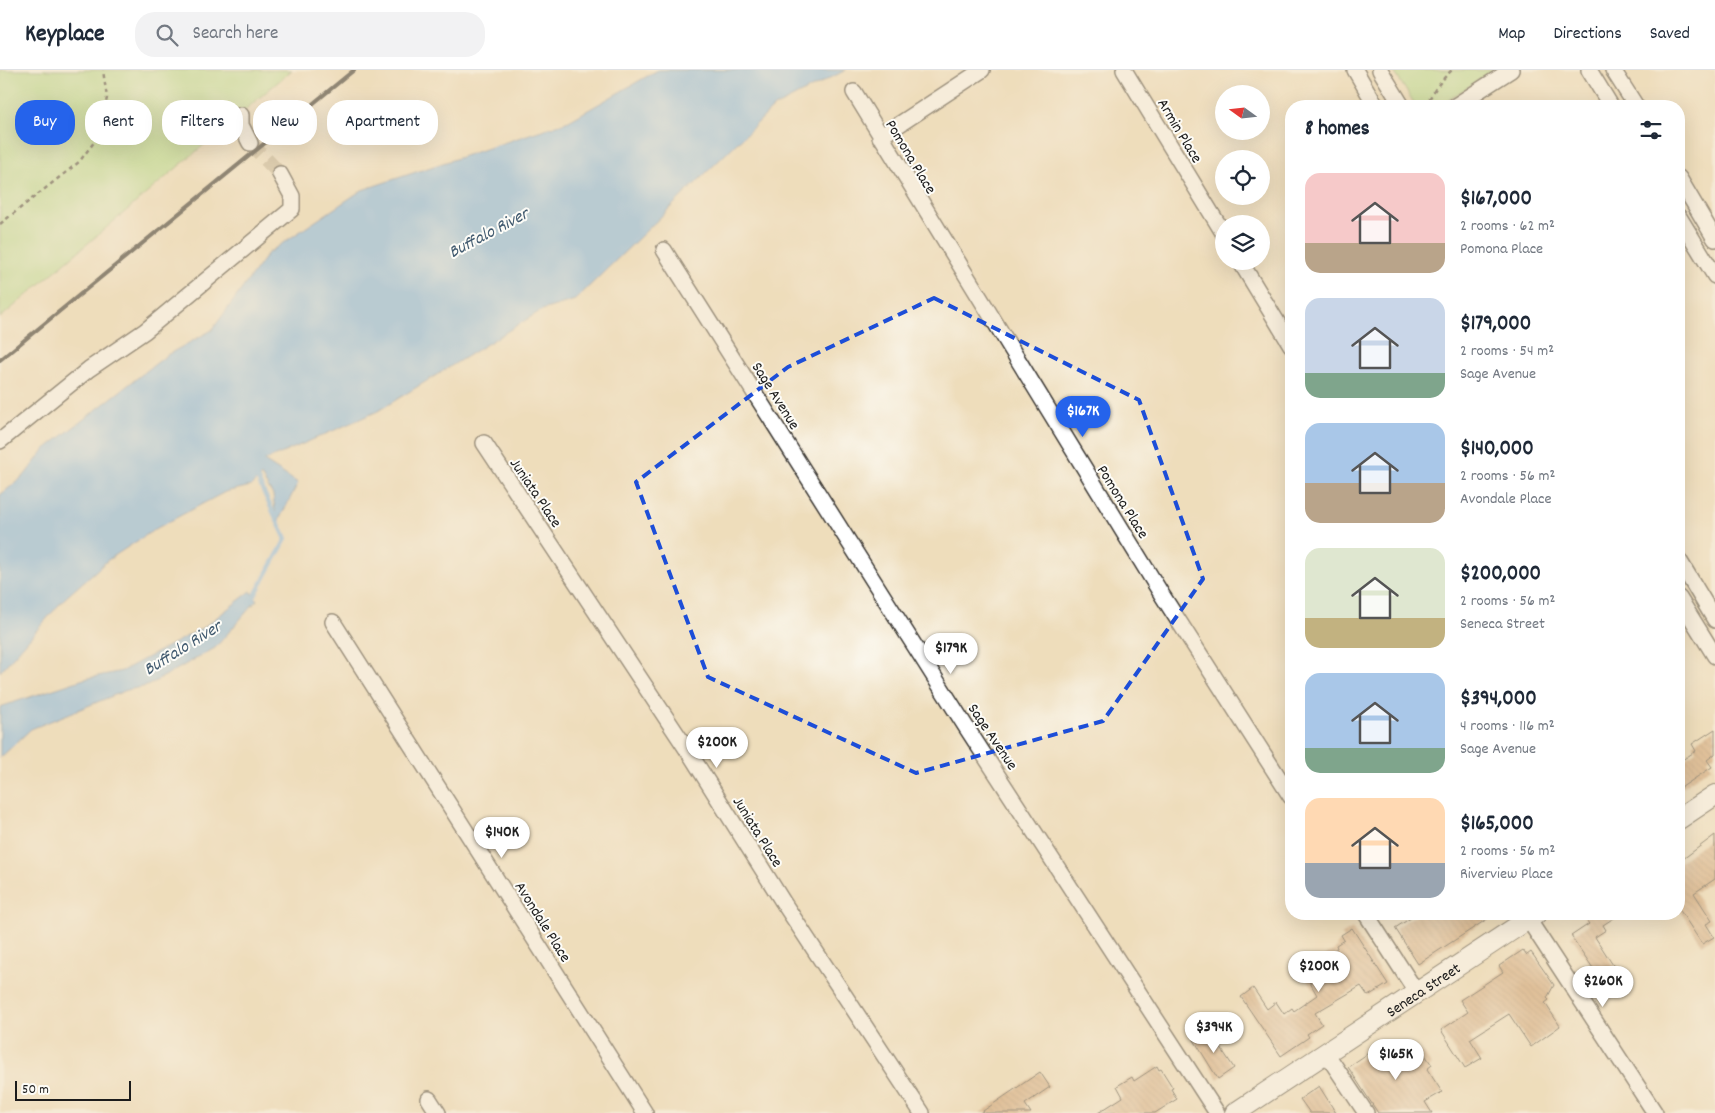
<!DOCTYPE html>
<meta charset="utf-8">
<style>
:root{--surface:#fff;--page:#f2f2f3;--text:#1f2937;--muted:#747a83;--line:#e0e1e3;--accent:#2563eb}
body{margin:0;font-family:Dekko,sans-serif;background:var(--page);color:var(--text);height:100vh;display:flex;flex-direction:column;font-size:19px;white-space:nowrap}
*{box-sizing:border-box;margin:0}
p{font-size:16px;color:var(--muted)}
.icon{flex:none;width:28px;height:28px;fill:none;stroke:currentColor;stroke-width:2;stroke-linecap:round;stroke-linejoin:round}
.map{position:relative;flex:1;overflow:hidden}
.drawer{position:absolute;left:1285px;top:30px;width:400px;height:820px;display:flex;flex-direction:column;background:var(--surface);border-radius:20px;box-shadow:0 5px 20px #0002}
.drawer>*{flex:none}
.top-card{position:absolute;left:15px;top:30px;width:475px;height:45px;display:flex;gap:10px}
.needle{width:32px;rotate:285deg}
.fabs{position:absolute;left:1215px;top:15px;display:grid;gap:10px}
.fabs a{display:grid;place-items:center;width:55px;height:55px;border-radius:50%;background:var(--surface);box-shadow:0 5px 20px #0002;font-size:25px}
.scale{position:absolute;left:15px;bottom:12px;width:116px;box-sizing:border-box;padding-left:5px;border:2px solid #1c1c1c;border-top:0;font-size:14px;line-height:18px;white-space:nowrap;color:#1c1c1c;-webkit-text-stroke:4px #fdfcf7;paint-order:stroke}
.price{position:absolute;translate:-50% -42px;padding:0 11px;border-radius:18px;background:#fff;color:#222;font-size:16px;line-height:32px;filter:drop-shadow(0 1px 2px #0008)}
.price::after{content:'';position:absolute;left:50%;top:30px;width:15px;height:11px;margin-left:-8px;background:inherit;clip-path:polygon(0 0,100% 0,50% 100%)}
.price.active{background:var(--accent);color:#fff}
ul{padding:0;list-style:none}
li{display:flex;align-items:center;gap:15px;height:125px;padding:0 20px}
li span{display:grid;place-items:center;flex:none;width:140px;height:100px;border-radius:15px;color:#555}
li>.icon{margin-inline-start:auto}
span .icon{width:60px;height:60px;fill:#fffc;stroke-width:1}
li b{font-size:21px}
h2{display:flex;justify-content:space-between;align-items:center;height:60px;padding:0 20px;font-size:21px}
.tag{padding:0 18px;border-radius:20px;background:var(--surface);box-shadow:0 5px 20px #0002;font-size:18px;line-height:45px}
.tag.active{background:var(--accent);color:#fff}
header{display:flex;align-items:center;gap:30px;box-sizing:border-box;height:70px;padding:0 25px;background:var(--surface);border-bottom:1px solid var(--line)}
header strong{font-size:24px}
nav{display:flex;gap:28px;margin-inline-start:auto;font-size:18px}
.search{width:350px;height:45px;background:var(--page);display:flex;align-items:center;gap:12px;box-sizing:border-box;padding:0 18px;border-radius:20px;color:var(--muted);font-size:19px}
.map>svg:first-child{display:block}
</style>
<header>
<strong>Keyplace</strong>
<div class="search"><svg class="icon" aria-label="search" viewBox="0 0 24 24"><circle cx="10" cy="10" r="6"/><path d="M15 15l6 6"/></svg>Search here</div>
<nav><a>Map</a><a>Directions</a><a>Saved</a></nav>
</header>
<div class="map">
<svg width="1715" height="1043" viewBox="0 0 1715 1043">
<defs>
<pattern id="building-back-hatch" width="6" height="6" patternUnits="userSpaceOnUse" patternTransform="scale(1.25)"><rect width="6" height="6" fill="#cf9f71"/><path d="M-1 5l2 2M0 0l6 6M5-1l2 2" fill="none" stroke="#a7815c"/></pattern>
</defs>
<rect width="100%" height="100%" fill="#fdfcf7"/>
<filter id="ink" filterUnits="userSpaceOnUse"><feTurbulence type="fractalNoise" baseFrequency=".02" numOctaves="2"/><feDisplacementMap in="SourceGraphic" scale="10" xChannelSelector="R" yChannelSelector="G"/><feConvolveMatrix kernelMatrix="1 2 1 2 8 2 1 2 1" color-interpolation-filters="sRGB"/></filter>
<filter id="wash" filterUnits="userSpaceOnUse"><feTurbulence type="fractalNoise" baseFrequency=".0096" numOctaves="4" result="noise"/><feDisplacementMap in="SourceGraphic" scale="20" xChannelSelector="R" yChannelSelector="G"/><feGaussianBlur stdDeviation="1.12" result="paint"/><feColorMatrix in="noise" values="0 0 0 0 0 0 0 0 0 0 0 0 0 0 0 0 0 1.4 0 .05"/><feComposite in="paint" operator="in"/></filter>
<g filter="url(#wash)">
<rect width="100%" height="100%" fill="#edb"/>
<!-- green -->
<path fill="#addb88" stroke="#647c52" d="M0,0H292L0,248Z
M1393,0H1494L1439,36H1416Z"/>
<!-- water -->
<path fill="#79b6ec" stroke="#4a6984" d="M658,0H846L774,37L575,230L542,240L378,341L264,391L298,413L277,454L273,425L261,406L251,416L225,422L157,458L108,490L64,529L0,602V425L24,406L44,380L167,285L212,260L268,183L362,120L569,51Z
M251,521L257,530L215,578L147,616L127,620L31,659L0,688V637L84,609L122,601L204,557Z"/>
<g fill="none" stroke-linecap="round" stroke-linejoin="round">
<!-- stream -->
<path stroke="#79b6ec" stroke-width="4.5" d="M251,529L254,527L286,469L256,406"/>
</g>
<g id="blocks">
<!-- building -->
<path fill="url(#building-back-hatch)" d="M1715,659V684L1707,690L1712,697L1679,719V692L1696,681L1692,674Z
M1715,765V809L1694,823L1712,851L1706,854L1714,867L1702,874L1679,839V792Z
M1417,844H1495L1418,894L1395,858Z
M1582,844H1620L1603,855L1606,860L1595,867L1625,914L1610,923L1571,866L1589,854Z
M1352,858L1388,914L1368,926L1361,916L1315,943L1322,954L1307,964L1309,967L1281,986L1241,927L1253,918L1267,939L1276,932L1284,944L1292,938L1294,941L1317,925L1306,906L1325,895L1321,889L1337,878L1336,875L1344,870L1341,865Z
M1523,880L1527,885L1531,882L1554,915L1547,928L1549,930L1545,933L1560,956L1531,977L1509,944L1470,969L1482,988L1465,998L1441,960L1468,942L1460,930L1503,902L1499,896Z
M1209,960L1234,998L1218,1009L1194,970Z
M1385,972L1396,988L1414,977L1419,984L1423,982L1432,995L1427,999L1442,1022L1425,1032L1432,1043H1378L1348,997Z
M1157,996L1159,1000L1161,999L1173,1018L1171,1019L1177,1029L1155,1043H1098L1123,1027L1117,1016L1132,1007L1134,1011Z
M1040,1002L1050,1017L1025,1034L1031,1043H980Z
M1319,1016L1336,1043H1310L1300,1029Z"/>
</g>
</g>
<g filter="url(#ink)">
<use href="#blocks" fill-opacity="0" stroke="#3c3934" stroke-width="1"/>
<g fill="none" stroke-linecap="round" stroke-linejoin="round">
<!-- minor-tunnel -->
<path stroke="#c4b69b" stroke-width="15" stroke-dasharray="15 8" stroke-linecap="butt" d="M250,73L280,104"/>
<!-- minor casing -->
<g stroke="#3c3934" stroke-width="18">
<path id="minor" d="M1124,0L1224,164
M1355,0L1376,36
M1380,0L1402,36
M1589,0L1611,36
M1613,0L1636,36
M854,22L1162,525L1291,727
M1455,36L1511,0
M241,45V55L250,73
M880,67L982,0
M1679,108L1715,169
M1679,147L1715,206
M664,180L966,657L1217,1043
M1240,191L1291,275
M0,371L89,299L145,261L292,139V126L280,104
M484,373L692,687L783,832L922,1043
M1679,490L1715,550
M1679,528L1715,586
M333,552L645,1043
M1366,844L1417,923
M1528,849L1655,1043
M1326,983L1366,1043
M429,1029L438,1043"/>
</g>
<!-- major casing -->
<g stroke="#3c3934" stroke-width="22">
<g id="major">
<path d="M1679,749L1715,725"/>
<path id="s1" d="M1235,1043L1536,844"/>
</g>
</g>
<!-- path -->
<path stroke="#3c3934" stroke-width="2.5" stroke-dasharray="4 4" stroke-linecap="butt" d="M1426,36C1432,22 1441,10 1452,0
M0,154L79,92L98,67L107,28L103,0"/>
<!-- minor -->
<use href="#minor" stroke="#fff" stroke-width="15"/>
<!-- major -->
<use href="#major" stroke="#fff" stroke-width="20"/>
<!-- rail -->
<path stroke="#1c1c1c" stroke-width="4" d="M0,290L354,0"/>
</g>
</g>
<!-- marked area -->
<path d="M0 0H1715V1043H0ZM934,228L1139,330L1203,509L1103,651L916,703L708,607L636,412L788,297Z" fill="#edb" fill-opacity=".55" fill-rule="evenodd"/>
<path fill="none" stroke="#1d4ed8" stroke-width="4" stroke-dasharray="10 6" stroke-linejoin="round" d="M934,228L1139,330L1203,509L1103,651L916,703L708,607L636,412L788,297Z"/>
<g text-anchor="middle" stroke-width="4" stroke-linejoin="round" paint-order="stroke">
<!-- street labels -->
<g font-size="16" fill="#1c1c1c" stroke="#fdfcf7">
<text transform="translate(1181 60) rotate(59)" y="6">Armin Place</text>
<text transform="translate(912 86) rotate(59)" y="6">Pomona Place</text>
<text transform="translate(777 325) rotate(58)" y="6">Sage Avenue</text>
<text transform="translate(537 422) rotate(56)" y="6">Juniata Place</text>
<text transform="translate(1124 431) rotate(58)" y="6">Pomona Place</text>
<text transform="translate(994 666) rotate(56)" y="6">Sage Avenue</text>
<text transform="translate(759 761) rotate(58)" y="6">Juniata Place</text>
<text transform="translate(544 851) rotate(58)" y="6">Avondale Place</text>
<text dy="6" stroke="none"><textPath href="#s1" startOffset="225">Seneca Street</textPath></text>
</g>
<!-- water labels -->
<g font-size="18" font-style="italic" fill="#415a6f" stroke="#fdfcf7">
<text transform="translate(488 162) rotate(-28)" y="6">Buffalo River</text>
<text transform="translate(182 577) rotate(-32)" y="6">Buffalo River</text>
</g>
</g>
</svg>
<div class="fabs">
<a><svg class="needle" viewBox="-14 -14 28 28"><path d="M0-13l5 13h-10z" fill="#e53935"/><path d="M0 13l5-13h-10z" fill="#747a83"/></svg></a>
<a><svg class="icon" aria-label="locate" viewBox="0 0 24 24"><circle cx="12" cy="12" r="6"/><path d="M12 2v4M12 18v4M2 12h4M18 12h4"/></svg></a>
<a><svg class="icon" aria-label="layers" viewBox="0 0 24 24"><path d="M12 4l9 5-9 5-9-5zM3 14l9 5 9-5"/></svg></a>
</div>
<div class="scale">50 m</div>
<b class="price active" style="left:1083px;top:368px">$167K</b>
<b class="price" style="left:951px;top:605px">$179K</b>
<b class="price" style="left:717px;top:699px">$200K</b>
<b class="price" style="left:502px;top:789px">$140K</b>
<b class="price" style="left:1319px;top:923px">$200K</b>
<b class="price" style="left:1603px;top:938px">$260K</b>
<b class="price" style="left:1214px;top:984px">$394K</b>
<b class="price" style="left:1396px;top:1011px">$165K</b>
<div class="top-card">
<a class="tag active">Buy</a>
<a class="tag">Rent</a>
<a class="tag">Filters</a>
<a class="tag">New</a>
<a class="tag">Apartment</a>
</div>
<section class="drawer">
<h2>8 homes<svg class="icon" aria-label="filters" viewBox="0 0 24 24"><path d="M4 7h16M4 17h16"/><circle cx="9" cy="7" r="2"/><circle cx="15" cy="17" r="2"/></svg></h2>
<ul>
<li><span style="background:linear-gradient(#f6c9c9 70%,#b9a48a 0)"><svg class="icon" aria-label="home" viewBox="0 0 24 24"><path d="M3 11l9-7 9 7M6 9v11h12V9"/></svg></span><div><b>$167,000</b><p>2 rooms · 62 m²</p><p>Pomona Place</p></div></li>
<li><span style="background:linear-gradient(#c9d6e8 75%,#7fa58c 0)"><svg class="icon" aria-label="home" viewBox="0 0 24 24"><path d="M3 11l9-7 9 7M6 9v11h12V9"/></svg></span><div><b>$179,000</b><p>2 rooms · 54 m²</p><p>Sage Avenue</p></div></li>
<li><span style="background:linear-gradient(#a9c7e8 60%,#b9a48a 0)"><svg class="icon" aria-label="home" viewBox="0 0 24 24"><path d="M3 11l9-7 9 7M6 9v11h12V9"/></svg></span><div><b>$140,000</b><p>2 rooms · 56 m²</p><p>Avondale Place</p></div></li>
<li><span style="background:linear-gradient(#dfe7d0 70%,#c2b280 0)"><svg class="icon" aria-label="home" viewBox="0 0 24 24"><path d="M3 11l9-7 9 7M6 9v11h12V9"/></svg></span><div><b>$200,000</b><p>2 rooms · 56 m²</p><p>Seneca Street</p></div></li>
<li><span style="background:linear-gradient(#a9c7e8 75%,#7fa58c 0)"><svg class="icon" aria-label="home" viewBox="0 0 24 24"><path d="M3 11l9-7 9 7M6 9v11h12V9"/></svg></span><div><b>$394,000</b><p>4 rooms · 116 m²</p><p>Sage Avenue</p></div></li>
<li><span style="background:linear-gradient(#ffd9b3 65%,#9aa5b1 0)"><svg class="icon" aria-label="home" viewBox="0 0 24 24"><path d="M3 11l9-7 9 7M6 9v11h12V9"/></svg></span><div><b>$165,000</b><p>2 rooms · 56 m²</p><p>Riverview Place</p></div></li>
</ul>
</section>
</div>
